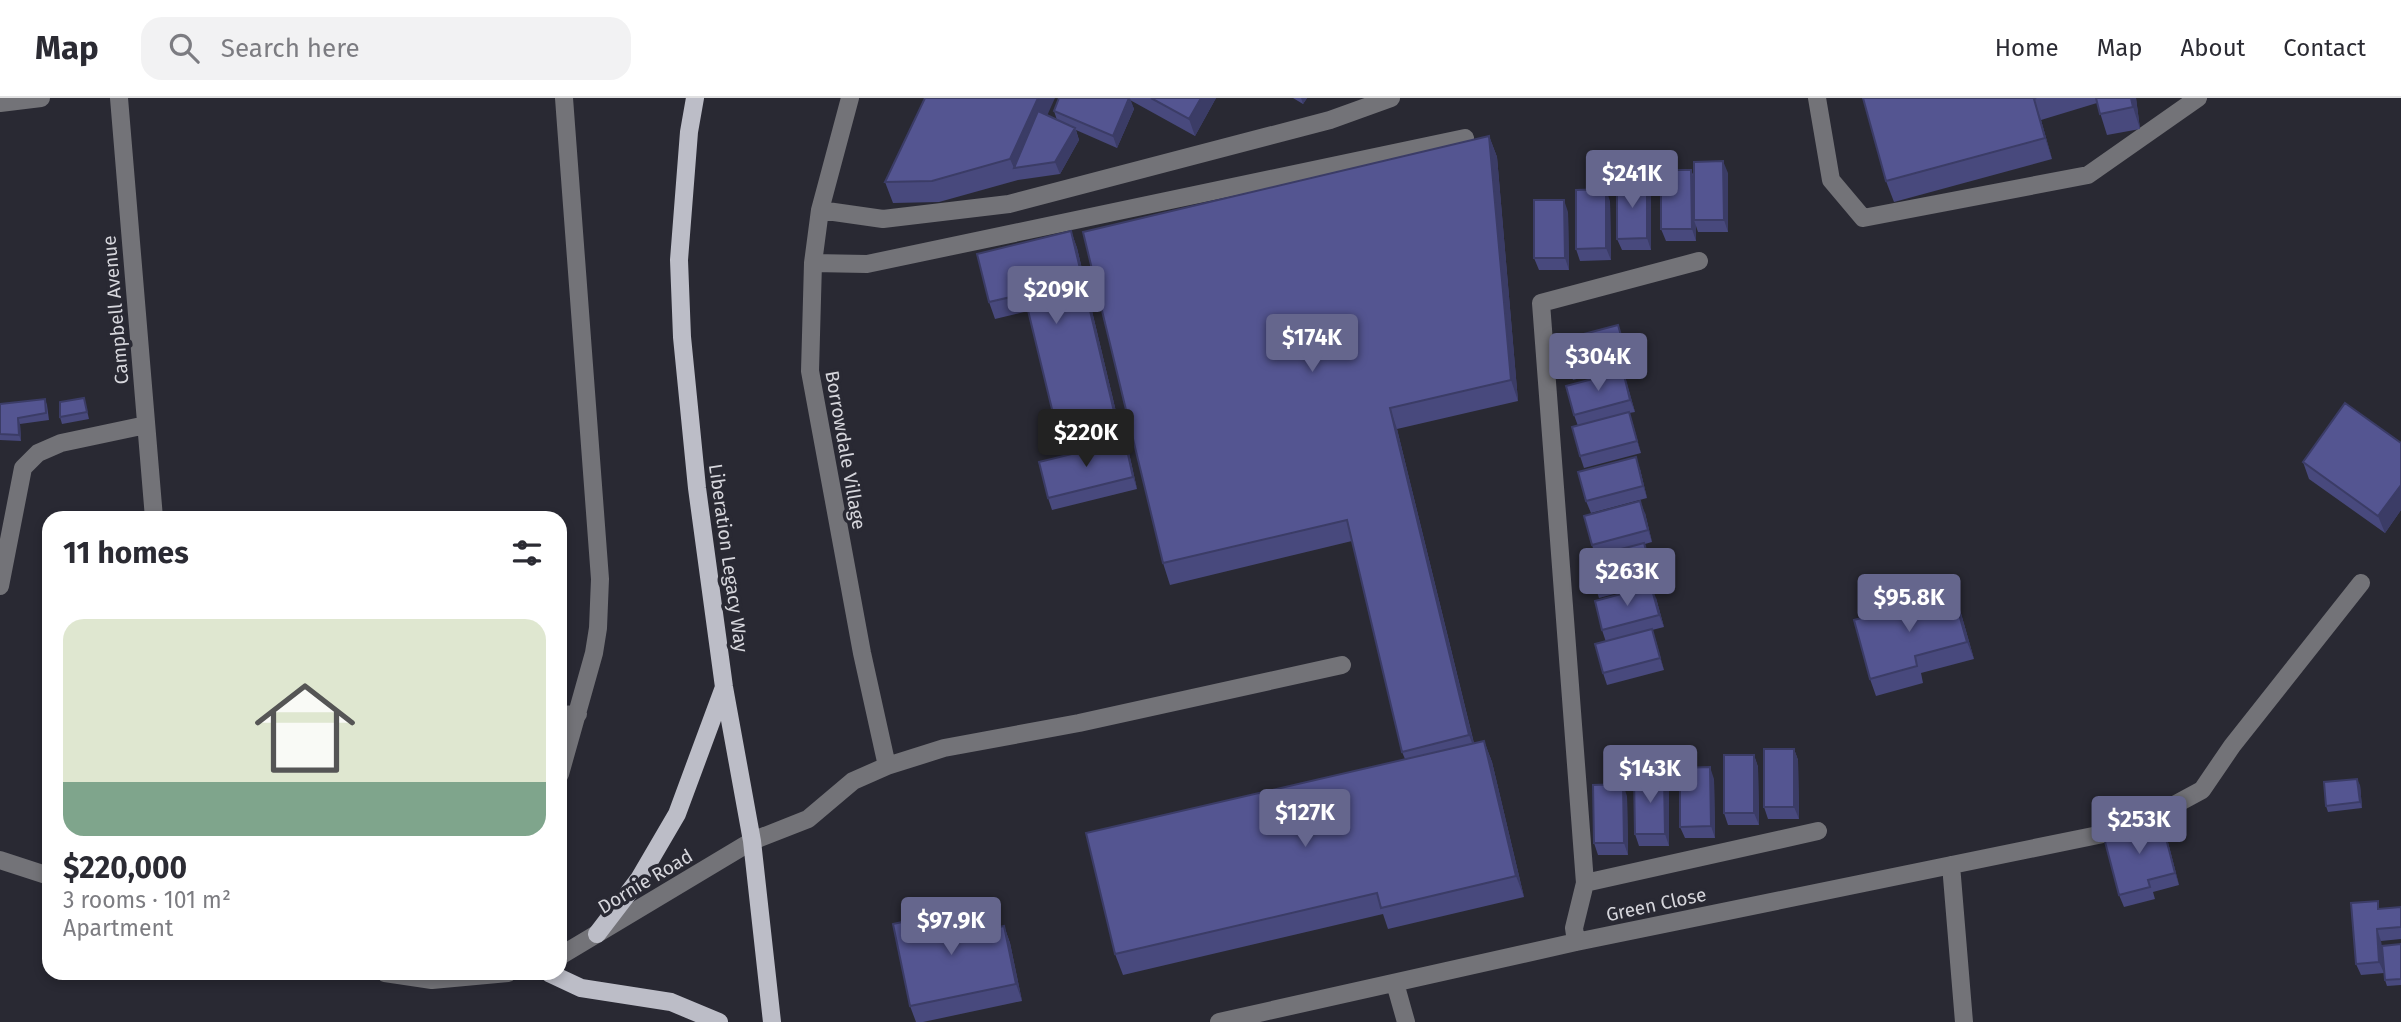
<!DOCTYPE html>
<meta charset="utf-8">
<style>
:root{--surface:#fff;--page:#f2f2f3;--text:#2b2b33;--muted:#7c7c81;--line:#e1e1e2;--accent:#65668d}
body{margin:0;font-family:"Fira Sans",sans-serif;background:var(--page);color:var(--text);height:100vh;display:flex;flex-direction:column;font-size:26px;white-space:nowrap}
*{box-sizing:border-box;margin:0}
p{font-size:23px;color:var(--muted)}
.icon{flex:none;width:38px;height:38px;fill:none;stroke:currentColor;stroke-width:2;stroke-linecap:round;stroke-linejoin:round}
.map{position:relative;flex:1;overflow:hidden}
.details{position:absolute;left:42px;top:413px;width:525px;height:469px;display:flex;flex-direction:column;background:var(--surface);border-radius:21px;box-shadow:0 4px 10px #0003}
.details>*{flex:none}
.price{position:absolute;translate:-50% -60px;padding:0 16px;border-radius:7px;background:var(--accent);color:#fff;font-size:23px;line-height:46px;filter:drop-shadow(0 2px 4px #0008)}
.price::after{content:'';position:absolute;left:50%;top:42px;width:21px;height:16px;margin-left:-10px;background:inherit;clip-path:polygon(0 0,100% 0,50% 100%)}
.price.active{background:#222;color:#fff}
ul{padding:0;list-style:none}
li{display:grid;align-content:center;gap:14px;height:371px;padding:0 21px}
li span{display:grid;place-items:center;height:217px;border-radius:21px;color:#555}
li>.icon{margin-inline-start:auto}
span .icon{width:126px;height:126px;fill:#fffc;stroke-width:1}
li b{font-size:30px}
h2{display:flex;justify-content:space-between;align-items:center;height:84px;padding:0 21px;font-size:30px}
header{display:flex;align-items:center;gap:42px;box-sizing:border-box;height:98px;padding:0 35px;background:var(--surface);border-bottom:2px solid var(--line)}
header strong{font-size:33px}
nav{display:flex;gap:38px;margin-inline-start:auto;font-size:24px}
.search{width:490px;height:63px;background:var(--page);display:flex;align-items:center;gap:18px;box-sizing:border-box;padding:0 24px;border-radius:21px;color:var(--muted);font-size:26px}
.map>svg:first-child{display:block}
</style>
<header>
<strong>Map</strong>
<div class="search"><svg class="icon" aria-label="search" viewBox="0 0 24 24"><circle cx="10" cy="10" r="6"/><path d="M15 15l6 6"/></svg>Search here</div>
<nav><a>Home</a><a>Map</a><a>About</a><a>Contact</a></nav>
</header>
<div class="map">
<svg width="2401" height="924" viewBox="0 0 2401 924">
<rect width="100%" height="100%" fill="#292933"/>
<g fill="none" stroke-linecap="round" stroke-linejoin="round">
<!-- minor -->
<path stroke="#737378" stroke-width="18" d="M119,0L154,420
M850,0L820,112L813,165L810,273L862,555L887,668
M1817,0L1831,82L1863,120L2088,77L2198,0
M0,5L41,0
M820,112L883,121L1009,106L1330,22L1391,0
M813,165L867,166L1465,40
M0,488L23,370L38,355L61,345L146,327
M560,617L578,616
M560,676L594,555L598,530L600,481L564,0
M0,762L49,778
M1951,767L1964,924
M1585,785L1818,733
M1576,844L1574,830L1585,785L1541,205L1699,163
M560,858L752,743L808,721L853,683L887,668L944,650L1079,625L1342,567
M385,875L432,882L508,875
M1395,885L1406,924
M1219,924L1576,844L2103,736L2141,725L2202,692L2232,648L2361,485"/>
<!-- major -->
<path stroke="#bcbdc7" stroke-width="18" d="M695,0L689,34L679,162L682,239L697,390L724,589L752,743L772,924
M597,836L639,781L677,716L724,589
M549,875L581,890L671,904L719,924"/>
</g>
<!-- wall -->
<path fill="#48497d" d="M1059,0H1216L1195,38L1130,2L1134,11L1117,50L1076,32L1079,42L1060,76L1018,82L939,104L893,105L885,84L1047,17L1057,22L1054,13Z
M1293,0H1307L1303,6Z
M1863,0H2136L2140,31L2107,37L2097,5L2041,22L2052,61L1894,104L1886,83Z
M1489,38L1497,59L1518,303L1397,331L1474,645L1484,643L1492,664L1524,799L1388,831L1383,816L1123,877L1115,856L1405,661L1402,654L1352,443L1170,487L1163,465Z
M1691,72L1694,79L1728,75V134H1698L1696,128V143H1666L1661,131Z
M1647,82L1651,94V152H1622L1617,141Z
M1610,103L1611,162L1580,163L1576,151Z
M1568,114L1569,172H1539L1534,160Z
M1071,133L1077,150L1123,343L1065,357L1059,340L1028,213L995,221L989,204Z
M1622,238L1630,267L1573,282L1569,270Z
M1623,273L1635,314L1629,315L1641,355L1584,370L1580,358L1578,328L1574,317Z
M84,300L89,321L62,326L60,319Z
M45,301L47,307L49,322L20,326L21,343L0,342V306Z
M1125,343L1129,355L1137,391L1052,412L1048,400Z
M2401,345V412L2385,435L2309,381L2303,364Z
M1640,371L1647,400L1591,415L1586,403Z
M1645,415L1652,444L1645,446L1656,485L1599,500L1595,488V457L1592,447Z
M1656,500L1664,529L1652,532L1664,572L1607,587L1603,575L1606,544L1602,532Z
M1960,512L1974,561L1921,575L1923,585L1876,598L1870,581Z
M1794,651L1798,662L1799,721H1768L1764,709Z
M1754,657L1758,669L1759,727H1728L1724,715Z
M1714,681L1715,740H1685L1680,729Z
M2360,687L2362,710L2328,714L2326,708Z
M1669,689V748H1639L1635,736Z
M1627,698L1628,757H1598L1594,745Z
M2161,721L2165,733L2179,787L2153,794L2155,801L2124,809L2119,797Z
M2401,809V841L2381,843L2384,875L2361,877L2356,866L2381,811Z
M966,810L974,834L1004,828L1010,845L1022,903L923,924H916L910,908Z
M2401,846V887L2387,888L2385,882Z"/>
<!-- shaded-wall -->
<path fill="#3b3c66" d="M1038,0H1055L1024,69L1014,70L1010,61Z
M1130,0L1134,11L1117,50L1113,38Z
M1201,0H1216L1195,38L1189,21Z
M1301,0H1307L1303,6Z
M2131,0H2136L2140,31L2133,9Z
M2034,1L2041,22L2052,61L2045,40Z
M1075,30L1079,42L1060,76L1055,64Z
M1489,38L1497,59L1518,303L1511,282Z
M1723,63L1728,75V134L1724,122Z
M1691,72L1695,84L1694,122L1696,128V143L1692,131Z
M1647,82L1651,94V152L1647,140Z
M1606,91L1610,103L1611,162L1606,150Z
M1564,102L1568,114L1569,172L1565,160Z
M1071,133L1077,150L1123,343L1117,326Z
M1618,227L1622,238L1630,267L1626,255Z
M1623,273L1627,285L1635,314L1630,302Z
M1390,310L1397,331L1477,658L1469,637Z
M1629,314L1633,326L1641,355L1637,343Z
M18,320L20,326L21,343L19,337Z
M1125,343L1129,355L1137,391L1133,379Z
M1636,359L1640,371L1647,400L1643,388Z
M2401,387V412L2385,435L2378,418Z
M1640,403L1645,415L1652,444L1648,432Z
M1644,445L1649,456L1656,485L1652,473Z
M1651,488L1656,500L1664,529L1659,517Z
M1953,495L1960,512L1974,561L1967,544Z
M1652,531L1656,543L1664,572L1660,560Z
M1484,643L1492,664L1524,799L1516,778Z
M1794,651L1798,662L1799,721L1794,709Z
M1754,657L1758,669L1759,727L1754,715Z
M1710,669L1714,681L1715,740L1711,728Z
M1664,678L1669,689V748L1665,736Z
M2357,681L2360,687L2362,710L2360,704Z
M1623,686L1627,698L1628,757L1624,745Z
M2161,721L2165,733L2179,787L2175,775Z
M966,810L972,827L978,851L972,835Z
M1004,828L1010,845L1022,903L1016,886Z
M2377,831L2381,843L2384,875L2379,864Z"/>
<!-- building -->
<path fill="#545591" stroke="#3b3c66" stroke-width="2" d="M925,0H1038L1010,61L932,83L885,84Z
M1059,0H1129L1113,38L1054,13Z
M1151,0H1201L1189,21Z
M1863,0H2036L2034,1L2045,40L1886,83Z
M2096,0H2131L2133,9L2100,16Z
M1038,13L1075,30L1055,64L1014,70Z
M1489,38L1511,282L1390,310L1469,637L1402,654L1347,422L1163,465L1083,134Z
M1723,63L1724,122H1694V64Z
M1661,72H1691L1692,131H1661Z
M1647,82V140L1617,141V83Z
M1606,91V150L1576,151V92Z
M1534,102H1564L1565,160H1534Z
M1071,133L1117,326L1059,340L1024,196L989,204L977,156Z
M1618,227L1626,255L1569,270L1561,242Z
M1623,273L1630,302L1574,317L1566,288Z
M84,300L87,314L60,319V304Z
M45,301L46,315L18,320L19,337L0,336V306Z
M2345,305L2401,345V387L2378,418L2303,364Z
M1629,314L1637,343L1580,358L1572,329Z
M1125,343L1133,379L1048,400L1039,364Z
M1636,359L1643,388L1586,403L1578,374Z
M1640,403L1648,432L1592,447L1584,418Z
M1644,445L1652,473L1595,488L1587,460Z
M1651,488L1659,517L1602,532L1595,503Z
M1953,495L1967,544L1915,558L1917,568L1870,581L1854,522Z
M1652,531L1660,560L1603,575L1595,546Z
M1484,643L1516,778L1381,810L1377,795L1115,856L1086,735Z
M1764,651H1794V709H1764Z
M1724,657H1754V715H1724Z
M1710,669L1711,728L1680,729V670Z
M1634,678H1664L1665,736H1635Z
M2357,681L2360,704L2326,708L2324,684Z
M1623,686L1624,745H1594L1593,687Z
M2161,721L2175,775L2148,782L2150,789L2119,797L2103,736Z
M2378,803V811L2401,809V829L2377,831L2379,864L2356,866L2351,805Z
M966,810L972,835L1004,828L1016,886L910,908L893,826Z
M2401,846V881L2385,882L2382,848Z"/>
<g text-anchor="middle" stroke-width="7" stroke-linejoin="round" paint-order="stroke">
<!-- street labels -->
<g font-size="19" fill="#d6d6dc" stroke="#292933">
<text transform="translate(115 212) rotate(-95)" y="7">Campbell Avenue</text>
<text transform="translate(846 352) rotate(80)" y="7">Borrowdale Village</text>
<text transform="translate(729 460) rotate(82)" y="7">Liberation Legacy Way</text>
<text transform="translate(645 783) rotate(-31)" y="7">Dornie Road</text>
<text transform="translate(1656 806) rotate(-12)" y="7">Green Close</text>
</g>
</g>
</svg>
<b class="price" style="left:1632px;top:112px">$241K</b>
<b class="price" style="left:1056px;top:228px">$209K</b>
<b class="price" style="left:1312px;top:276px">$174K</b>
<b class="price" style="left:1598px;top:295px">$304K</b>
<b class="price active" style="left:1086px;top:371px">$220K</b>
<b class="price" style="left:1627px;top:510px">$263K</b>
<b class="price" style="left:1909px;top:536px">$95.8K</b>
<b class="price" style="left:1650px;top:707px">$143K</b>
<b class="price" style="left:1305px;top:751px">$127K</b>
<b class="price" style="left:2139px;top:758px">$253K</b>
<b class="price" style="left:951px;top:859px">$97.9K</b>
<section class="details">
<h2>11 homes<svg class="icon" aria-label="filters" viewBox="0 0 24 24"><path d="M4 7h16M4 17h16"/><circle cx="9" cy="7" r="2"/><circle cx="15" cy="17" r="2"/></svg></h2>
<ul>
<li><span style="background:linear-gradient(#dfe7d0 75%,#7fa58c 0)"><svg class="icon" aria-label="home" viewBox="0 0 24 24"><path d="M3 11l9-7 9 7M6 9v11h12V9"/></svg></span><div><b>$220,000</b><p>3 rooms · 101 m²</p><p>Apartment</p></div></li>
</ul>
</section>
</div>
